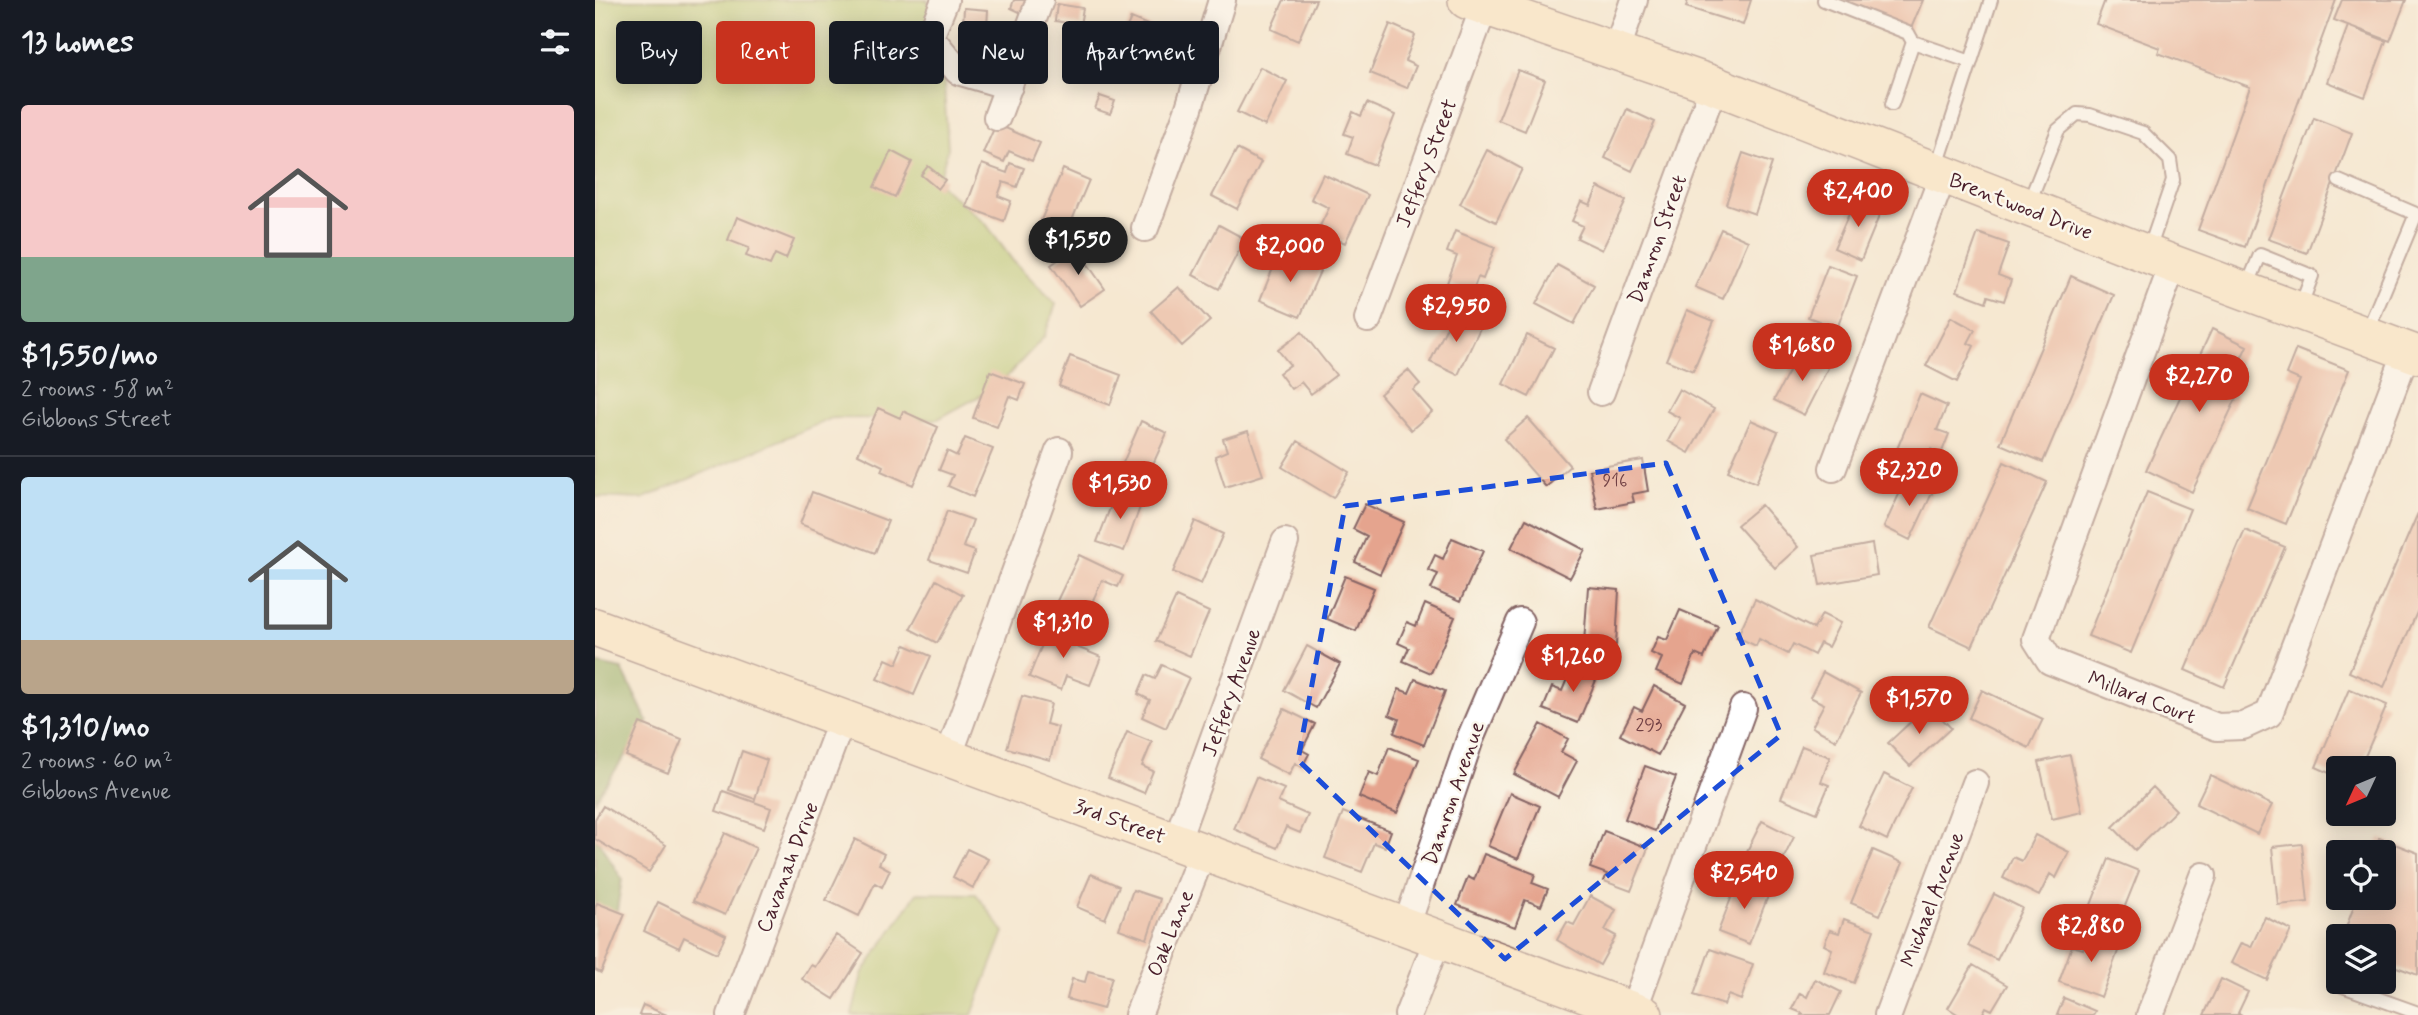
<!DOCTYPE html>
<meta charset="utf-8">
<style>
:root{--surface:#171b24;--page:#242831;--text:#f1f3f6;--muted:#9ea1a6;--line:#363941;--accent:#c8321e}
body{margin:0;font-family:Mynerve,sans-serif;background:var(--page);color:var(--text);height:100vh;display:flex;flex-direction:column;font-size:26px;white-space:nowrap}
*{box-sizing:border-box;margin:0}
p{font-size:23px;color:var(--muted)}
.icon{flex:none;width:38px;height:38px;fill:none;stroke:currentColor;stroke-width:2;stroke-linecap:round;stroke-linejoin:round}
.map{position:relative;flex:1;overflow:hidden}
.sheet{display:flex;flex-direction:column;background:var(--surface);width:595px}
.sheet>*{flex:none}
.guide{position:absolute;left:21px;top:21px;width:665px;height:63px;display:flex;gap:14px}
.needle{width:46px;rotate:226deg}
.fabs{position:absolute;left:1731px;top:756px;display:grid;gap:14px}
.fabs a{display:grid;place-items:center;width:70px;height:70px;border-radius:7px;background:var(--surface);box-shadow:0 4px 18px #0003;font-size:35px}
.price{position:absolute;translate:-50% -60px;padding:0 16px;border-radius:24px;background:var(--accent);color:#fff;font-size:23px;line-height:46px;filter:drop-shadow(0 2px 4px #0008)}
.price::after{content:'';position:absolute;left:50%;top:42px;width:21px;height:16px;margin-left:-10px;background:inherit;clip-path:polygon(0 0,100% 0,50% 100%)}
.price.current{background:#222;color:#fff}
ul{padding:0;list-style:none}
li{display:grid;align-content:center;gap:14px;height:371px;padding:0 21px}
li+li{border-top:2px solid var(--line)}
li span{display:grid;place-items:center;height:217px;border-radius:7px;color:#555}
li>.icon{margin-inline-start:auto}
span .icon{width:126px;height:126px;fill:#fffc;stroke-width:1}
li b{font-size:30px}
h2{display:flex;justify-content:space-between;align-items:center;height:84px;padding:0 21px;font-size:30px}
.chip{padding:0 24px;border-radius:7px;background:var(--surface);box-shadow:0 4px 18px #0003;font-size:24px;line-height:63px}
.chip.current{background:var(--accent);color:#fff}
main{display:flex;flex:1;min-height:0}
.map>svg:first-child{display:block}
</style>
<main>
<section class="sheet">
<h2>13 homes<svg class="icon" aria-label="filters" viewBox="0 0 24 24"><path d="M4 7h16M4 17h16"/><circle cx="9" cy="7" r="2"/><circle cx="15" cy="17" r="2"/></svg></h2>
<ul>
<li><span style="background:linear-gradient(#f6c9c9 70%,#7fa58c 0)"><svg class="icon" aria-label="home" viewBox="0 0 24 24"><path d="M3 11l9-7 9 7M6 9v11h12V9"/></svg></span><div><b>$1,550/mo</b><p>2 rooms · 58 m²</p><p>Gibbons Street</p></div></li>
<li><span style="background:linear-gradient(#bfe0f5 75%,#b9a48a 0)"><svg class="icon" aria-label="home" viewBox="0 0 24 24"><path d="M3 11l9-7 9 7M6 9v11h12V9"/></svg></span><div><b>$1,310/mo</b><p>2 rooms · 60 m²</p><p>Gibbons Avenue</p></div></li>
</ul>
</section>
<div class="map">
<svg width="1823" height="1015" viewBox="0 0 1823 1015">
<rect width="100%" height="100%" fill="#fbf7ec"/>
<filter id="ink" filterUnits="userSpaceOnUse"><feTurbulence type="fractalNoise" baseFrequency=".0143" numOctaves="2"/><feDisplacementMap in="SourceGraphic" scale="14" xChannelSelector="R" yChannelSelector="G"/><feConvolveMatrix kernelMatrix="1 2 1 2 8 2 1 2 1" color-interpolation-filters="sRGB"/></filter>
<filter id="wash" filterUnits="userSpaceOnUse"><feTurbulence type="fractalNoise" baseFrequency=".00686" numOctaves="4" result="noise"/><feDisplacementMap in="SourceGraphic" scale="28" xChannelSelector="R" yChannelSelector="G"/><feGaussianBlur stdDeviation="1.57" result="paint"/><feColorMatrix in="noise" values="0 0 0 0 0 0 0 0 0 0 0 0 0 0 0 0 0 1.4 0 .05"/><feComposite in="paint" operator="in"/></filter>
<g filter="url(#wash)">
<rect width="100%" height="100%" fill="#f5e8d1"/>
<!-- green -->
<path fill="#aec56a" stroke="#7c724a" stroke-width="2" d="M0,0H333L348,72L353,148L343,183L391,224L418,261L461,304L449,337L403,386L343,419L237,418L47,499L0,497Z
M322,893L381,894L409,932L377,1015H257L267,974Z"/>
<!-- forest -->
<path fill="#8aaa5e" stroke="#6a6444" stroke-width="2" d="M0,663L27,669L53,722L0,800Z
M0,836L27,879L20,923L0,936Z"/>
<g id="blocks">
<!-- building -->
<path fill="#e5a48e" d="M419,0H439L431,15L416,8Z
M689,0H721L703,41L676,29Z
M1093,0H1156L1148,25L1091,7Z
M1247,0H1328L1315,31Z
M1510,0H1741L1650,247L1603,230L1655,87L1563,53L1565,48L1501,24Z
M1747,0H1811L1795,41L1739,20Z
M462,4L488,8L485,25L460,21Z
M369,8L393,10L392,27L368,25Z
M536,18L562,29L551,55L564,60L555,80L516,62Z
M795,24L820,35L810,61L821,66L812,88L775,73Z
M1753,26L1791,41L1770,97L1732,82Z
M665,67L692,81L670,126L642,112Z
M923,70L950,80L930,131L903,120Z
M505,96L520,101L515,114L500,109Z
M772,103L800,115L780,165L752,154L758,137L749,134L758,112L766,116Z
M1032,109L1060,122L1037,171L1010,158Z
M1719,118L1757,133L1712,253L1673,239Z
M401,124L445,143L437,161L414,151L409,162L388,153Z
M642,149L666,162L642,209L617,196Z
M892,150L927,169L901,222L865,204Z
M296,151L317,162L300,197L279,187Z
M1148,153L1177,163L1160,214L1131,204Z
M415,163L429,168L422,187L408,182L403,196L416,201L409,221L371,207L387,164L412,173Z
M333,166L350,180L343,189L326,175Z
M468,169L494,180L472,232L446,220Z
M728,174L773,195L750,243L723,230L734,208L716,199Z
M1003,187L1031,201L1007,250L982,238L988,226L977,221L986,201L995,205Z
M1261,198L1287,209L1266,260L1239,248Z
M142,217L199,240L191,259L180,254L175,265L151,256L154,248L133,240Z
M624,225L650,239L624,289L598,275Z
M1126,229L1153,241L1128,299L1100,287Z
M860,231L900,247L888,279L883,277L877,293L852,283L862,256L852,252Z
M1383,233L1414,244L1403,275L1416,280L1409,301L1393,296L1391,302L1362,291Z
M481,247L510,289L485,306L456,265Z
M685,251L726,269L705,317L665,300Z
M962,265L999,285L979,324L941,304Z
M1233,265L1262,276L1242,328L1213,317Z
M1476,276L1519,295L1448,462L1405,444Z
M584,287L615,321L587,346L556,311Z
M1092,310L1119,321L1098,371L1071,360Z
M859,312L886,326L863,375L835,362Z
M1356,317L1380,330L1373,343L1379,346L1362,382L1331,366Z
M1617,329L1652,346L1631,391L1642,397L1597,492L1551,470Z
M707,332L741,375L716,394L706,382L696,389L684,373L695,365L683,350Z
M932,335L959,348L934,397L908,384Z
M1701,349L1754,370L1691,524L1652,508L1705,380L1691,374Z
M1205,351L1234,366L1209,415L1179,400Z
M475,356L526,375L515,405L464,386Z
M813,370L825,384L818,390L837,412L816,430L785,394Z
M395,371L430,384L424,400L414,396L402,427L378,418Z
M1084,389L1119,409L1094,453L1073,441L1085,418L1072,411Z
M1325,394L1352,406L1342,430L1354,434L1346,454L1336,449L1331,461L1302,449Z
M283,408L305,418L308,411L343,427L318,485L286,471L288,466L263,454Z
M933,418L975,466L951,487L909,439Z
M1156,420L1183,432L1161,483L1133,471Z
M546,421L572,433L549,484L524,472Z
M653,431L668,475L630,487L620,456L632,451L628,439Z
M370,438L398,449L378,497L353,486L358,475L344,470L352,451L362,456Z
M703,441L754,472L738,498L687,467Z
M1048,460L1053,491L1037,494L1039,502L1002,509L994,469Z
M1409,462L1452,482L1377,647L1334,627Z
M1312,477L1339,489L1315,540L1289,527Z
M522,490L548,499L529,551L502,542Z
M217,492L293,521L280,553L205,524Z
M1552,492L1595,509L1536,653L1493,636Z
M770,504L809,522L785,574L760,562L772,536L758,529Z
M1166,505L1203,547L1180,568L1142,525Z
M352,511L378,520L368,547L380,551L372,573L334,560Z
M1823,513V610L1789,687L1754,672Z
M931,519L990,550L975,578L916,548Z
M600,521L628,534L606,584L578,572Z
M1650,530L1690,547L1629,687L1590,670Z
M857,538L888,551L865,602L836,589L843,574L833,570L840,555L848,559Z
M1277,544L1282,575L1225,585L1219,555Z
M484,555L528,576L523,587L507,580L490,618L460,605Z
M750,576L779,588L761,631L732,619Z
M341,580L368,595L342,643L315,629Z
M993,587L1024,590L1021,645L989,643Z
M581,597L614,612L595,656L561,641Z
M1160,599L1219,629L1227,614L1245,623L1233,647L1225,643L1219,655L1198,644L1193,654L1164,639L1161,646L1142,637Z
M830,604L860,617L836,673L808,661L814,648L803,643L812,622L821,626Z
M1085,610L1123,626L1109,658L1100,654L1088,684L1061,672L1067,658L1056,653L1063,637L1072,640Z
M455,625L483,637L479,646L506,657L495,685L471,676L466,690L434,677Z
M310,645L336,656L319,695L282,679L291,659L302,664Z
M712,646L745,664L721,708L689,690Z
M979,662L1004,673L983,723L948,709L957,687L967,691Z
M567,665L594,678L571,728L547,717L555,700L543,694L551,675L560,679Z
M1228,672L1266,693L1241,740L1217,727L1229,704L1215,697Z
M820,679L850,691L829,745L799,733L804,719L794,715L804,689L814,693Z
M1059,686L1090,703L1063,755L1025,735L1039,707L1047,711Z
M1754,689L1792,705L1765,768H1743V777L1721,767Z
M1387,690L1448,719L1434,748L1374,718Z
M427,696L456,704L451,724L463,727L455,760L412,748Z
M1334,705L1356,728L1315,766L1293,743Z
M689,709L720,724L707,750L714,754L707,767L700,763L694,775L663,759Z
M45,723L87,740L73,773L31,756Z
M946,724L973,739L966,752L982,761L963,797L919,774Z
M532,732L557,742L547,766L558,771L549,793L513,778Z
M1207,746L1235,757L1226,782L1234,785L1222,813L1186,798Z
M794,747L824,759L802,813L764,797L774,772L783,776Z
M147,751L172,760L160,799L134,790Z
M1475,755L1487,812L1457,819L1444,762Z
M1050,766L1081,777L1060,831L1030,819Z
M1289,774L1317,788L1292,840L1264,826Z
M1615,775L1677,805L1662,834L1601,804Z
M661,777L689,789L683,802L713,815L705,833L691,827L682,848L639,829Z
M1558,787L1581,810L1540,850L1518,827Z
M128,791L176,808L169,828L121,811Z
M915,793L945,806L923,859L893,846Z
M8,806L71,845L54,872L0,839V819Z
M748,812L796,831L790,847L779,843L767,872L730,858Z
M1167,821L1199,837L1179,878L1147,861Z
M1009,831L1053,848L1036,891L1009,881L1012,874L995,868Z
M130,833L161,848L130,915L98,901Z
M1440,835L1474,852L1461,878L1455,874L1444,896L1408,878L1418,857L1427,861Z
M1784,838L1823,853V975L1788,962V936H1748L1762,898H1788V852H1779Z
M260,839L289,854L284,864L295,870L287,887L280,883L264,916L231,900Z
M1707,844L1713,902L1683,905L1677,847Z
M372,849L393,859L378,888L358,877Z
M1278,850L1308,863L1285,915L1256,903Z
M889,854L940,874L937,883L953,889L946,906L930,900L920,927L862,905L873,877L879,880Z
M1514,859L1544,871L1524,921L1494,910Z
M496,874L524,886L510,919L482,907Z
M1144,878L1175,891L1154,944L1123,932Z
M538,890L565,899L552,939L524,929Z
M1399,894L1427,908L1402,960L1373,946Z
M995,896L1021,910L1010,930L1021,936L1005,965L962,940L972,922L979,925Z
M63,902L131,935L122,953L89,937L84,948L49,931Z
M2,903L30,914L6,973L0,970V908Z
M1670,917L1696,930L1672,980L1636,963L1646,943L1656,947Z
M1249,919L1279,930L1259,983L1229,972L1237,949L1229,945L1235,930L1244,933Z
M1495,931L1526,943L1506,997L1464,982L1477,946L1488,949Z
M241,935L268,953L239,999L207,979L216,965L220,967Z
M1115,949L1158,964L1146,1000L1133,995L1129,1005L1099,995Z
M1378,965L1412,985L1397,1010L1391,1007L1387,1015H1364L1353,1008Z
M493,971L517,977L508,1009L472,999L477,979L490,982Z
M1220,979L1246,992L1235,1015H1206L1207,1013L1197,1009L1205,993L1212,997Z
M1626,979L1653,992L1643,1013L1647,1015H1609Z
M1469,998L1500,1011L1498,1015H1462Z
M48,1005L72,1015H44Z"/>
</g>
</g>
<g filter="url(#ink)">
<use href="#blocks" fill-opacity="0" stroke="#866565" stroke-width="2"/>
<g fill="none" stroke-linecap="round" stroke-linejoin="round">
<!-- lane casing -->
<g stroke="#866565" stroke-width="16">
<path id="lane" d="M1229,0L1313,33L1318,42
M1297,104L1318,42L1376,62
M1341,169L1396,0
M1744,181L1821,214L1772,332
M1433,205L1463,130L1482,114L1495,115L1548,133L1575,160L1578,180L1554,250
M1652,287L1665,255L1717,276L1705,308
M1742,984L1823,1013"/>
</g>
<!-- street casing -->
<g stroke="#866565" stroke-width="30">
<path id="street" d="M350,0L335,37L363,71L414,86
M1021,52L1039,0
M402,117L445,0
M550,228L594,108L627,0
M1578,264L1441,639L1455,661L1622,727L1648,726L1674,714L1812,351
M773,319L889,7
M1006,392L1119,85
M1238,468L1348,175
M353,758L464,451
M581,842L690,542
M811,927L875,739L925,622
M1038,1011L1148,708
M136,1015L247,719
M543,1015L608,851
M813,1015L843,938
M1293,1015L1380,783
M1555,1015L1608,876"/>
</g>
<!-- secondary casing -->
<g stroke="#866565" stroke-width="40">
<path id="secondary" d="M872,0L1119,85L1578,264L1823,355
M0,627L1049,1015"/>
</g>
<!-- lane -->
<use href="#lane" stroke="#fff" stroke-width="12"/>
<!-- street -->
<use href="#street" stroke="#fff" stroke-width="26"/>
<!-- secondary -->
<use href="#secondary" stroke="#fce6c4" stroke-width="37"/>
</g>
</g>
<!-- marked area -->
<path d="M0 0H1823V1015H0ZM1071,463L1186,735L910,959L703,760L750,506Z" fill="#f5e8d1" fill-opacity=".55" fill-rule="evenodd"/>
<path fill="none" stroke="#1d4ed8" stroke-width="5" stroke-dasharray="14 9" stroke-linejoin="round" d="M1071,463L1186,735L910,959L703,760L750,506Z"/>
<g text-anchor="middle" stroke-width="5" stroke-linejoin="round" paint-order="stroke">
<!-- number labels -->
<g font-size="18" fill="#714044">
<text x="1020" y="486">916</text>
<text x="1054" y="730">293</text>
</g>
<!-- street labels -->
<g font-size="21" fill="#4a1f2b" stroke="#fbf7ec">
<text transform="translate(831 163) rotate(-69)" y="7">Jeffery Street</text>
<text transform="translate(1426 206) rotate(21)" y="7">Brentwood Drive</text>
<text transform="translate(1062 239) rotate(-70)" y="7">Damron Street</text>
<text transform="translate(636 692) rotate(-70)" y="7">Jeffery Avenue</text>
<text transform="translate(1547 697) rotate(21)" y="7">Millard Court</text>
<text transform="translate(858 793) rotate(-71)" y="7">Damron Avenue</text>
<text transform="translate(525 821) rotate(20)" y="7">3rd Street</text>
<text transform="translate(192 867) rotate(-69)" y="7">Cavanah Drive</text>
<text transform="translate(1337 899) rotate(-69)" y="7">Michael Avenue</text>
<text transform="translate(575 933) rotate(-68)" y="7">Oak Lane</text>
</g>
</g>
</svg>
<div class="fabs">
<a><svg class="needle" viewBox="-14 -14 28 28"><path d="M0-13l5 13h-10z" fill="#e53935"/><path d="M0 13l5-13h-10z" fill="#9ea1a6"/></svg></a>
<a><svg class="icon" aria-label="locate" viewBox="0 0 24 24"><circle cx="12" cy="12" r="6"/><path d="M12 2v4M12 18v4M2 12h4M18 12h4"/></svg></a>
<a><svg class="icon" aria-label="layers" viewBox="0 0 24 24"><path d="M12 4l9 5-9 5-9-5zM3 14l9 5 9-5"/></svg></a>
</div>
<b class="price" style="left:1263px;top:229px">$2,400</b>
<b class="price current" style="left:483px;top:277px">$1,550</b>
<b class="price" style="left:695px;top:284px">$2,000</b>
<b class="price" style="left:861px;top:344px">$2,950</b>
<b class="price" style="left:1207px;top:383px">$1,680</b>
<b class="price" style="left:1604px;top:414px">$2,270</b>
<b class="price" style="left:1314px;top:508px">$2,320</b>
<b class="price" style="left:525px;top:521px">$1,530</b>
<b class="price" style="left:468px;top:660px">$1,310</b>
<b class="price" style="left:978px;top:694px">$1,260</b>
<b class="price" style="left:1324px;top:736px">$1,570</b>
<b class="price" style="left:1149px;top:911px">$2,540</b>
<b class="price" style="left:1496px;top:964px">$2,880</b>
<div class="guide">
<a class="chip">Buy</a>
<a class="chip current">Rent</a>
<a class="chip">Filters</a>
<a class="chip">New</a>
<a class="chip">Apartment</a>
</div>
</div>
</main>
